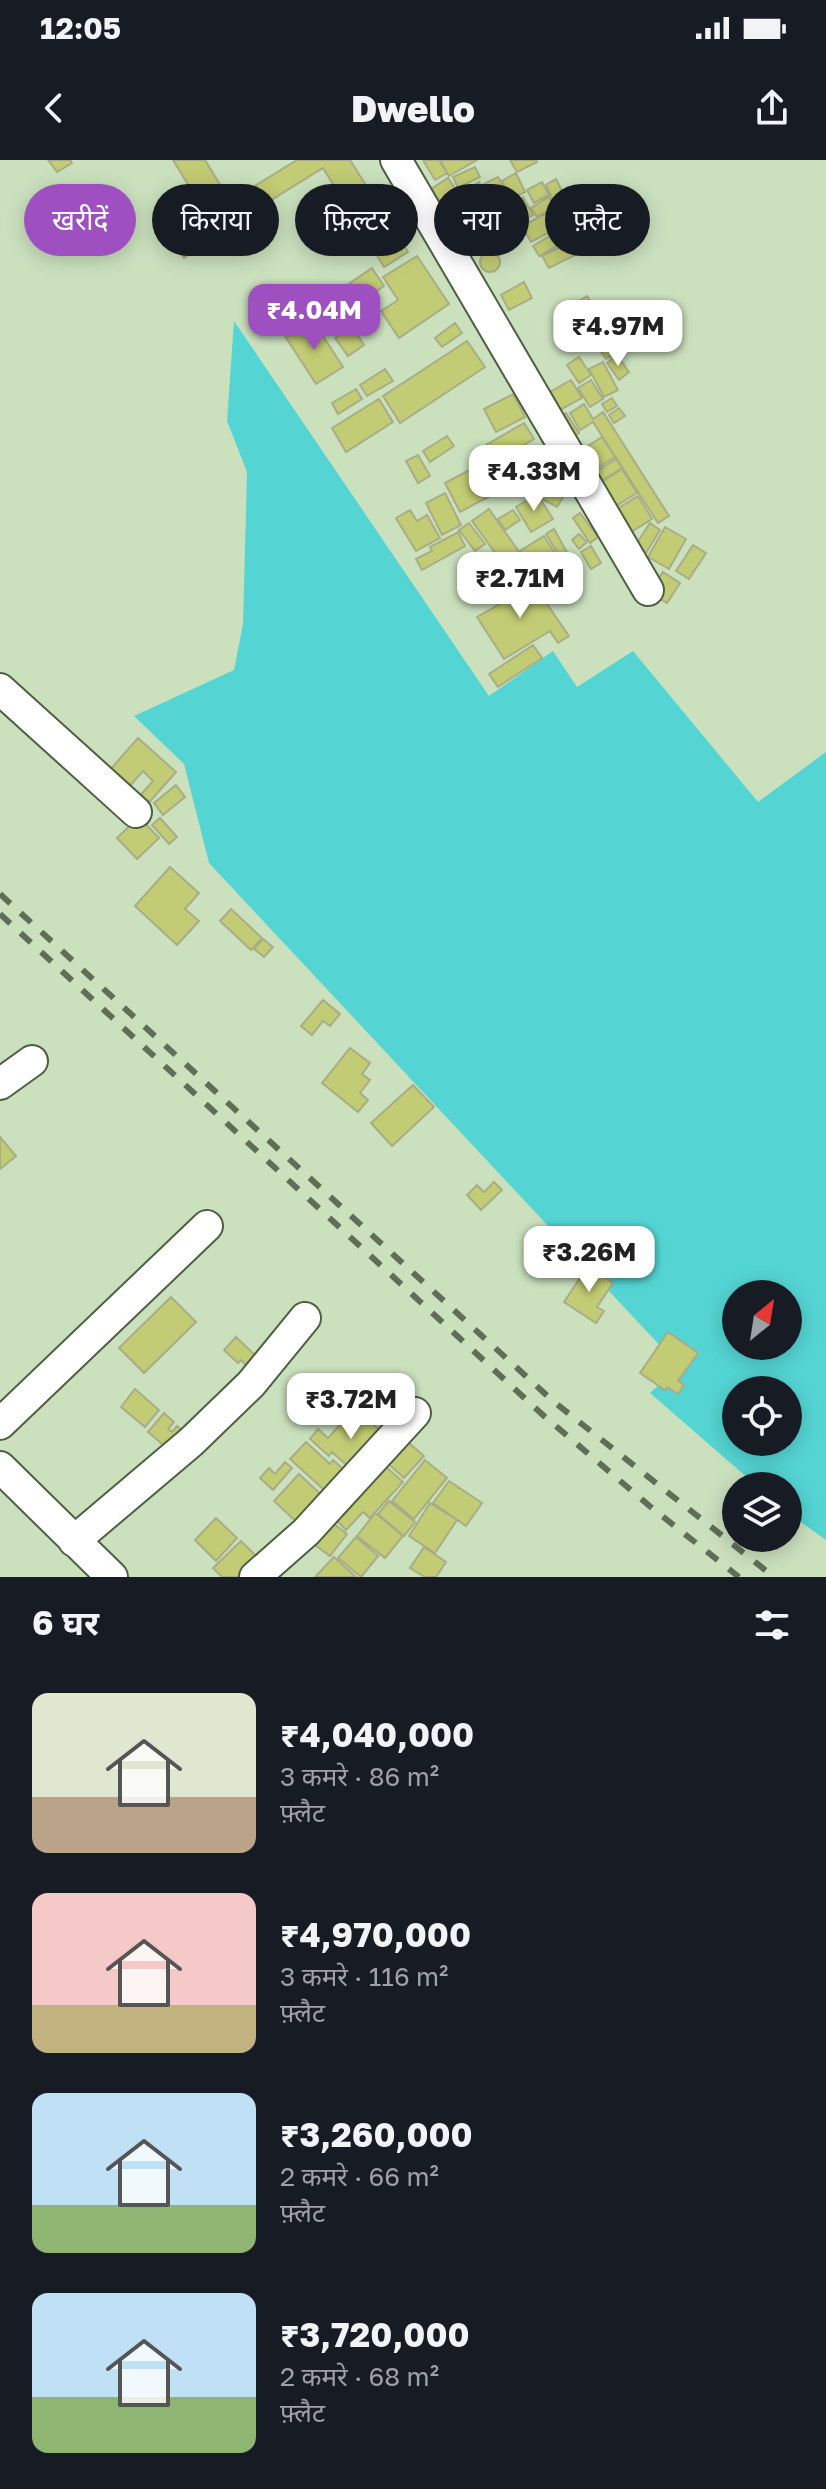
<!DOCTYPE html>
<html lang="hi">
<meta charset="utf-8">
<style>
:root{--surface:#171b24;--page:#242831;--text:#f1f3f6;--muted:#9ea1a6;--accent:#9e50c0}
body{margin:0;font-family:"Golos Text","Noto Sans Devanagari",sans-serif;background:var(--page);color:var(--text);height:100vh;display:flex;flex-direction:column;font-size:30px;white-space:nowrap}
*{box-sizing:border-box;margin:0}
p{font-size:26px;color:var(--muted)}
.icon{flex:none;width:44px;height:44px;fill:none;stroke:currentColor;stroke-width:2;stroke-linecap:round;stroke-linejoin:round}
.map{position:relative;height:1417px;overflow:hidden}
.drawer{display:flex;flex-direction:column;background:var(--surface);flex:1}
.drawer>*{flex:none}
.top-card{position:absolute;left:24px;top:24px;width:778px;height:72px;display:flex;gap:16px}
.needle{width:52px;rotate:30deg}
.fabs{position:absolute;left:722px;top:1120px;display:grid;gap:16px}
.fabs a{display:grid;place-items:center;width:80px;height:80px;border-radius:50%;background:var(--surface);box-shadow:0 4px 20px #0003;font-size:40px}
.price{position:absolute;translate:-50% -68px;padding:0 18px;border-radius:16px;background:#fff;color:#222;font-size:26px;line-height:52px;filter:drop-shadow(0 2px 4px #0008)}
.price::after{content:'';position:absolute;left:50%;top:48px;width:24px;height:18px;margin-left:-12px;background:inherit;clip-path:polygon(0 0,100% 0,50% 100%)}
.price.selected{background:var(--accent);color:#fff}
ul{padding:0;list-style:none}
li{display:flex;align-items:center;gap:24px;height:200px;padding:0 32px}
li span{display:grid;place-items:center;flex:none;width:224px;height:160px;border-radius:16px;color:#555}
li>.icon{margin-inline-start:auto}
span .icon{width:96px;height:96px;fill:#fffc;stroke-width:1}
li b{font-size:34px}
h2{display:flex;justify-content:space-between;align-items:center;height:96px;padding:0 32px;font-size:34px}
.tag{padding:0 28px;border-radius:36px;background:var(--surface);box-shadow:0 4px 20px #0003;font-size:28px;line-height:72px}
.tag.selected{background:var(--accent);color:#fff}
.status{display:flex;justify-content:space-between;align-items:center;height:56px;padding:0 40px;background:var(--surface);direction:ltr}
.status svg{height:22px;fill:currentColor}
header{display:flex;justify-content:space-between;align-items:center;height:104px;padding:0 32px;background:var(--surface);font-size:36px;font-weight:800}
.map>svg:first-child{display:block}
</style>
<div class="status"><b>12:05</b><svg viewBox="0 0 49 12"><path d="M0 12V9h3v3zM5 12V6h3v6zM10 12V3h3v9zM15 12V0h3v12zM26 1h20v11H26zM47 4h2v5h-2z"/></svg></div>
<header><svg class="icon" aria-label="back" viewBox="0 0 24 24"><path d="M15 5l-7 7 7 7"/></svg>Dwello<svg class="icon" aria-label="share" viewBox="0 0 24 24"><path d="M12 15V3M7 8l5-5 5 5M5 13v7h14v-7"/></svg></header>
<div class="map">
<svg width="826" height="1417" viewBox="0 0 826 1417">
<rect width="100%" height="100%" fill="#cbe1be"/>
<!-- water -->
<path fill="#54d5d4" fill-rule="evenodd" d="M234,161L489,536L553,491L577,527L633,491L758,642L826,592V1380L788,1353V1326H757L650,1233L679,1206L209,703L184,604L134,556L234,510L243,464L247,312L227,261ZM736,1134H788V1186H736ZM736,1230H788V1282H736Z"/>
<!-- building -->
<path fill="#c2cc74" stroke="#a8ad87" stroke-width="2" d="M48,0H70L72,3L57,12Z
M173,0H205L230,41L297,0H350L408,92L384,107L323,8L218,73Z
M423,0H439L447,13L435,20Z
M440,0H477L449,16Z
M510,0H536L537,2L517,12Z
M475,7L480,17L458,28L453,17Z
M516,13L525,32L511,39L502,21Z
M498,17L508,35L492,44L482,25Z
M448,18L456,30L439,41L431,29Z
M556,19L567,41L556,46L546,25Z
M479,22L493,46L474,56L461,33Z
M542,22L549,35L534,43L527,30Z
M454,34L467,53L454,62L441,42Z
M523,37L533,55L522,61L512,43Z
M549,37L555,47L537,57L531,48Z
M500,45L506,59L489,67L483,53Z
M554,49L563,65L531,82L522,66Z
M200,52L216,79L200,89L184,61Z
M479,55L489,72L470,83L460,65Z
M504,62L513,76L506,81L496,67Z
M572,65L585,90L549,108L542,96L563,86L557,73Z
M553,74L559,85L539,96L533,86Z
M182,78L191,93L184,98L174,83Z
M480 102a10 10 0 1 1 20 0a10 10 0 1 1-20 0Z
M417,96L449,144L399,178L381,151L398,140L383,117Z
M372,108L384,126L329,164L317,146Z
M524,122L532,138L509,150L501,135Z
M587,136L602,159L593,165L585,154L574,161L566,149Z
M312,159L343,207L316,224L285,176Z
M604,161L623,189L606,199L597,186L604,181L595,168Z
M455,163L462,173L442,187L435,178Z
M352,167L364,185L348,196L335,178Z
M467,181L485,207L400,263L383,236Z
M617,195L629,212L619,220L607,203Z
M579,197L591,215L579,223L567,205Z
M603,202L618,230L604,237L589,209Z
M385,209L393,221L367,236L360,225Z
M571,220L582,238L553,254L543,236Z
M591,220L603,239L590,247L578,228Z
M356,229L362,239L338,254L332,243Z
M513,234L525,257L496,272L484,249Z
M612,238L617,246L607,252L602,244Z
M379,239L393,262L346,292L332,268Z
M584,244L593,259L603,252L669,356L658,363L593,262L580,270L570,253Z
M619,248L625,256L614,263L609,255Z
M566,253L579,273L565,282L552,262Z
M524,263L534,279L483,308L474,292Z
M447,276L454,286L430,302L423,291Z
M602,277L615,297L596,309L583,289Z
M418,295L430,316L418,323L406,301Z
M616,299L622,308L601,321L596,312Z
M550,305L557,315L533,333L526,323Z
M475,307L490,336L460,352L445,323Z
M622,309L637,333L616,346L602,322Z
M549,324L565,334L557,347L540,338Z
M445,333L461,365L442,375L426,343Z
M537,334L553,359L531,372L516,347Z
M638,336L652,359L631,372L617,349Z
M489,349L522,396L506,408L472,361Z
M410,350L417,361L427,355L440,378L416,391L396,358Z
M513,350L520,360L505,370L498,359Z
M580,353L598,377L590,383L573,358Z
M469,363L485,384L475,391L459,370Z
M650,363L660,370L646,393L635,386Z
M665,367L686,379L669,409L648,397Z
M554,369L569,396L562,400L546,374Z
M458,372L465,386L422,410L416,399L432,391L430,387Z
M579,374L587,382L579,389L572,380Z
M544,376L559,400L535,415L520,391Z
M693,385L706,393L689,419L676,411Z
M591,386L601,403L591,409L581,392Z
M564,400L577,422L557,433L545,411Z
M663,412L680,423L667,443L650,432Z
M517,419L526,433L535,427L569,476L558,483L550,471L504,499L477,457L503,442L497,432Z
M533,485L542,498L498,527L489,514Z
M138,578L176,612L146,646L138,638L153,621L143,611L128,628L109,611Z
M176,625L185,637L163,655L154,643Z
M139,657L159,678L137,699L117,678Z
M160,658L177,677L169,684L152,665Z
M170,707L199,733L185,749L199,761L177,785L135,746Z
M231,749L262,778L251,790L220,761Z
M263,779L273,787L264,797L254,789Z
M323,840L340,854L330,866L323,861L312,875L301,866Z
M350,888L370,903L362,914L370,920L360,933L368,940L358,952L322,923Z
M413,925L434,947L392,986L371,963Z
M0,977L16,996L0,1009Z
M494,1022L502,1030L481,1050L467,1035L477,1025L484,1032Z
M588,1106L613,1123L597,1147L604,1151L596,1163L564,1142Z
M171,1137L196,1162L144,1213L119,1188Z
M668,1172L698,1193L678,1221L684,1225L678,1234L667,1227L665,1230L640,1213Z
M236,1177L259,1199L250,1209L241,1200L238,1203L224,1190Z
M135,1229L159,1250L145,1267L121,1247Z
M360,1252L386,1276L352,1310L332,1292L329,1296L310,1279L318,1269L328,1278L345,1259L350,1264Z
M164,1253L174,1262L168,1269L172,1272L177,1266L189,1276L174,1294L148,1272Z
M401,1276L424,1296L404,1318L382,1298Z
M306,1282L330,1304L333,1300L352,1317L333,1338L290,1299Z
M376,1298L403,1322L370,1358L363,1352L346,1370L327,1351Z
M425,1300L447,1318L414,1359L392,1341Z
M285,1302L292,1308L273,1330L260,1318L269,1308L275,1314Z
M299,1314L327,1340L302,1367L274,1341Z
M449,1321L482,1343L466,1366L433,1343Z
M389,1341L415,1362L404,1376L378,1354Z
M430,1343L457,1360L435,1393L409,1376Z
M375,1353L403,1376L385,1398L357,1376Z
M321,1354L347,1374L330,1396L304,1377Z
M216,1358L237,1378L216,1401L195,1380Z
M356,1377L378,1396L361,1417L338,1398Z
M241,1381L263,1403L250,1417H222L213,1408Z
M424,1387L446,1402L436,1417H425L410,1408Z
M334,1397L356,1417H315Z"/>
<g fill="none" stroke-linecap="round" stroke-linejoin="round">
<!-- minor casing -->
<g stroke="#4d6042" stroke-width="34">
<path id="minor" d="M396,0L648,430
M0,529L136,652
M0,924L32,901
M0,1264L207,1066
M0,1307L112,1417
M74,1381L191,1282L251,1224L305,1158
M255,1417L306,1372L415,1253"/>
</g>
<!-- minor -->
<use href="#minor" stroke="#fff" stroke-width="30"/>
<!-- rail -->
<path stroke="#606e58" stroke-width="6" stroke-dasharray="14 14" stroke-linecap="butt" d="M0,734L553,1241L774,1417
M0,754L544,1256L652,1348L739,1417"/>
</g>
</svg>
<div class="fabs">
<a><svg class="needle" viewBox="-14 -14 28 28"><path d="M0-13l5 13h-10z" fill="#e53935"/><path d="M0 13l5-13h-10z" fill="#9ea1a6"/></svg></a>
<a><svg class="icon" aria-label="locate" viewBox="0 0 24 24"><circle cx="12" cy="12" r="6"/><path d="M12 2v4M12 18v4M2 12h4M18 12h4"/></svg></a>
<a><svg class="icon" aria-label="layers" viewBox="0 0 24 24"><path d="M12 4l9 5-9 5-9-5zM3 14l9 5 9-5"/></svg></a>
</div>
<b class="price selected" style="left:314px;top:192px">₹4.04M</b>
<b class="price" style="left:618px;top:208px">₹4.97M</b>
<b class="price" style="left:534px;top:353px">₹4.33M</b>
<b class="price" style="left:520px;top:460px">₹2.71M</b>
<b class="price" style="left:589px;top:1134px">₹3.26M</b>
<b class="price" style="left:351px;top:1281px">₹3.72M</b>
<div class="top-card">
<a class="tag selected">खरीदें</a>
<a class="tag">किराया</a>
<a class="tag">फ़िल्टर</a>
<a class="tag">नया</a>
<a class="tag">फ़्लैट</a>
</div>
</div>
<section class="drawer">
<h2>6 घर<svg class="icon" aria-label="filters" viewBox="0 0 24 24"><path d="M4 7h16M4 17h16"/><circle cx="9" cy="7" r="2"/><circle cx="15" cy="17" r="2"/></svg></h2>
<ul>
<li><span style="background:linear-gradient(#dfe7d0 65%,#b9a48a 0)"><svg class="icon" aria-label="home" viewBox="0 0 24 24"><path d="M3 11l9-7 9 7M6 9v11h12V9"/></svg></span><div><b>₹4,040,000</b><p>3 कमरे · 86 m²</p><p>फ़्लैट</p></div></li>
<li><span style="background:linear-gradient(#f6c9c9 70%,#c2b280 0)"><svg class="icon" aria-label="home" viewBox="0 0 24 24"><path d="M3 11l9-7 9 7M6 9v11h12V9"/></svg></span><div><b>₹4,970,000</b><p>3 कमरे · 116 m²</p><p>फ़्लैट</p></div></li>
<li><span style="background:linear-gradient(#bfe0f5 70%,#8fb573 0)"><svg class="icon" aria-label="home" viewBox="0 0 24 24"><path d="M3 11l9-7 9 7M6 9v11h12V9"/></svg></span><div><b>₹3,260,000</b><p>2 कमरे · 66 m²</p><p>फ़्लैट</p></div></li>
<li><span style="background:linear-gradient(#bfe0f5 65%,#8fb573 0)"><svg class="icon" aria-label="home" viewBox="0 0 24 24"><path d="M3 11l9-7 9 7M6 9v11h12V9"/></svg></span><div><b>₹3,720,000</b><p>2 कमरे · 68 m²</p><p>फ़्लैट</p></div></li>
</ul>
</section>
